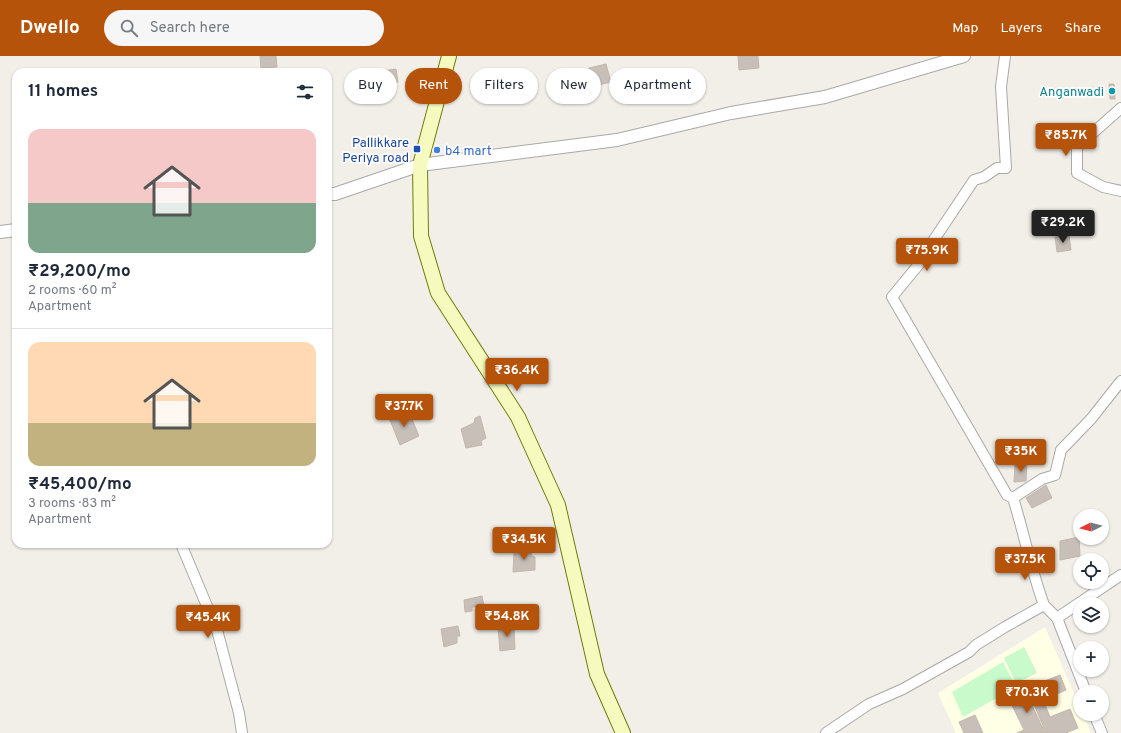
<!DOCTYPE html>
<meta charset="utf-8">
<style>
:root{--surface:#fff;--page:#f6f6f7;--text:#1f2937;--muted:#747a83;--line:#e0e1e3;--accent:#b45309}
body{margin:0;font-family:Overpass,sans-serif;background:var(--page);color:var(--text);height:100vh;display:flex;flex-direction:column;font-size:15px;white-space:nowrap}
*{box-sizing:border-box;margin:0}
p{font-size:13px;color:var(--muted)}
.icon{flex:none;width:22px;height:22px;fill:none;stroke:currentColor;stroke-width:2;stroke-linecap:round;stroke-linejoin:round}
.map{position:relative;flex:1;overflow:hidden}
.details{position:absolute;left:12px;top:12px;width:320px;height:480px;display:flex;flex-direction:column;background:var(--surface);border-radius:12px;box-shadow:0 1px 3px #0004}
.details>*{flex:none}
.guide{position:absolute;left:344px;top:12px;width:380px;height:36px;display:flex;gap:8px}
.needle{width:26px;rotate:264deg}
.tools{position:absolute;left:1073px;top:453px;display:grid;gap:8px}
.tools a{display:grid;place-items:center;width:36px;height:36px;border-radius:50%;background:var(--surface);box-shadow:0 1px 3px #0004;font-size:20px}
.price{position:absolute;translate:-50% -34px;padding:0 9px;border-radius:4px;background:var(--accent);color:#fff;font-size:13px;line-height:26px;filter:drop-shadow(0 1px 2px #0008)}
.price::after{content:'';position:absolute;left:50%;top:24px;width:12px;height:9px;margin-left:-6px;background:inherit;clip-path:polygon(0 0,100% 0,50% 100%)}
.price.active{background:#222;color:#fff}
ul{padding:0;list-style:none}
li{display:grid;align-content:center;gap:8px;height:212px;padding:0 16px}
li+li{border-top:1px solid var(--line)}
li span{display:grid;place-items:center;height:124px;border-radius:12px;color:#555}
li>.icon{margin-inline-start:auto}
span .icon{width:72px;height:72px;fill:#fffc;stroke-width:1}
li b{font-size:17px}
h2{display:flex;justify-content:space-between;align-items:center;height:48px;padding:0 16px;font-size:17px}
.tag{padding:0 14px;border-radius:18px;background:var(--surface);box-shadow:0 1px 3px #0004;font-size:14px;line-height:36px}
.tag.active{background:var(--accent);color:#fff}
header{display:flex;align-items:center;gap:24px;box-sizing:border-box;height:56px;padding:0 20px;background:var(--accent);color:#fff}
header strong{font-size:19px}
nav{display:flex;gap:22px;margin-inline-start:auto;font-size:14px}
.search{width:280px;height:36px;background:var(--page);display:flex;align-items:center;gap:10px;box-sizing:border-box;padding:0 14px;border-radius:22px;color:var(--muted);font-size:15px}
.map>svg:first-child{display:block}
</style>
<header>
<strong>Dwello</strong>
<div class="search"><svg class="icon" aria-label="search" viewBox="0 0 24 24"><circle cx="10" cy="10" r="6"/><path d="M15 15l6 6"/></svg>Search here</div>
<nav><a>Map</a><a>Layers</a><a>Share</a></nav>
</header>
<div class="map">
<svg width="1121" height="677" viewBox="0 0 1121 677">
<rect width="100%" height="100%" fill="#f2efe9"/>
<!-- education -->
<path fill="#ffffe5" d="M1045,571L1080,651V658H1083L1091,677H956L938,637Z"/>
<!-- park -->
<path fill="#c8facc" d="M1024,591L1037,617L1016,627L1004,602Z
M1003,606L1016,631L963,661L952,636Z"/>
<!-- building -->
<path fill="#c7bfb8" stroke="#c4b6ab" d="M260,0H276L277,11L261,12Z
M738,0H758L759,12L739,14Z
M606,8L611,26L594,30L589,12Z
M396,13L398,26L392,27L393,34L384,36V30L375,32L374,16Z
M1109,28H1114L1115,43H1110Z
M1069,179L1071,194L1057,196L1055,181Z
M409,356L419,380L400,389L390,364Z
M480,360L486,382L481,385L482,389L466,392L461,373L474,367L475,362Z
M1027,407L1026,425L1014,426L1015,409Z
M1046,429L1052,442L1032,452L1026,442Z
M1079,481L1080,500L1060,504V485Z
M530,494L532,500L535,501V514L513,516L514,496Z
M482,540L484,550L472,551V555L465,556L464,544Z
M458,570L460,580H457V587L444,591L441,573Z
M514,570L515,593L500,595L498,571Z
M1060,619L1066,634L1043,644L1050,661L1070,653L1078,672L1066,677H1046L1027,632Z
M1026,636L1045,677H1017L1024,674L1009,643Z
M975,659L983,677H964L959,666Z"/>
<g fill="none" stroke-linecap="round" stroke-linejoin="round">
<!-- minor casing -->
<g stroke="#a9a9a9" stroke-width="12">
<path id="minor" d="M1005,0L1001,31L1006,112H997L984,121L974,124L931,188L929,196L892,241L1007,439L1013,442
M1121,52L1077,91V117L1103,131L1121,135
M181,488L217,574L239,657L242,677
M1044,549L1057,562L1086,636
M1057,562L1121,519
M1094,658L1102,677
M826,677L869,648L903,633L969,596L976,589L1005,571L1044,549C1031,514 1024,477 1013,442L1042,423L1055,419L1061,394L1091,363L1121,325"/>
</g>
<!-- tertiary casing -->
<g stroke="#a9a9a9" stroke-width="14">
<path id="tertiary" d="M328,138H335L420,109L617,84L731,57L825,41L964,0
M0,176L16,174"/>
</g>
<!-- secondary casing -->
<g stroke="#707d05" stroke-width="16">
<path id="secondary" d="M449,0L420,109L421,180L438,237L518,361L558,449L597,618L623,677"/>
</g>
<!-- minor -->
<use href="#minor" stroke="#fff" stroke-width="10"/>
<!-- tertiary -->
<use href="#tertiary" stroke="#fff" stroke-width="12"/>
<!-- secondary -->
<use href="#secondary" stroke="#f7fabf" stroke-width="14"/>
</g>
<!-- markers -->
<circle fill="#0f9aa8" stroke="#fff" stroke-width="1.5" cx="1112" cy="35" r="4"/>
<rect fill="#1a4fb4" stroke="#fff" stroke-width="1.5" x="413" y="89" width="8" height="8" rx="2"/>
<circle fill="#3f7fe0" stroke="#fff" stroke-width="1.5" cx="437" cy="94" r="4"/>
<g text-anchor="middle" stroke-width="3.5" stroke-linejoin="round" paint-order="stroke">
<!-- culture labels -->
<g font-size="13" fill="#0d838f" stroke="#fff" text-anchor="end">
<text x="1104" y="40">Anganwadi</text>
</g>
<!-- transit labels -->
<g font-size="13" fill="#164399" stroke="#fff" text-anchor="end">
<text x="409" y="91">Pallikkare<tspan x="409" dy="15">Periya road</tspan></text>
</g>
<!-- shop labels -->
<g font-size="13" fill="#366cbe" stroke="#fff" text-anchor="start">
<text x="445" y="99">b4 mart</text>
</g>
</g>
</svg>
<div class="tools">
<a><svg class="needle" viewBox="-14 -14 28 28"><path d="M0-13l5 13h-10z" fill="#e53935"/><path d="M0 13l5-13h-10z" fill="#747a83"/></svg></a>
<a><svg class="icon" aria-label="locate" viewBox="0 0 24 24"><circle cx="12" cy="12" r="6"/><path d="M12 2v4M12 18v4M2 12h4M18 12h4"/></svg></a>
<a><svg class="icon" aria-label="layers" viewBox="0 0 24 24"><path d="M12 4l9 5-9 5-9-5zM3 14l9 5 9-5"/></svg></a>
<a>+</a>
<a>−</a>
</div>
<b class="price" style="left:1066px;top:101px">₹85.7K</b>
<b class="price active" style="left:1063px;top:188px">₹29.2K</b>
<b class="price" style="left:927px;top:216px">₹75.9K</b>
<b class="price" style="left:517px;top:336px">₹36.4K</b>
<b class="price" style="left:404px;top:372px">₹37.7K</b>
<b class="price" style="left:1021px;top:417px">₹35K</b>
<b class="price" style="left:524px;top:505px">₹34.5K</b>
<b class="price" style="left:1025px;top:525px">₹37.5K</b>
<b class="price" style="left:507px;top:582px">₹54.8K</b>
<b class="price" style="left:208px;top:583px">₹45.4K</b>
<b class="price" style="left:1027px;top:658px">₹70.3K</b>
<div class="guide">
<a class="tag">Buy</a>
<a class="tag active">Rent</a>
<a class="tag">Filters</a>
<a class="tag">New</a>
<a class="tag">Apartment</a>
</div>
<section class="details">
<h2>11 homes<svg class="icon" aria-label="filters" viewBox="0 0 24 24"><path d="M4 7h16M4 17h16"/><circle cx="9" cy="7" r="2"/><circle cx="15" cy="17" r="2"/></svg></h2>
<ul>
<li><span style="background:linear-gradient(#f6c9c9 60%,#7fa58c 0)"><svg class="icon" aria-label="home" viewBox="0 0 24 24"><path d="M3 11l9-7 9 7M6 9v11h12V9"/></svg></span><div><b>₹29,200/mo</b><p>2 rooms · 60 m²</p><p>Apartment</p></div></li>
<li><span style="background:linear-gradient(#ffd9b3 65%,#c2b280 0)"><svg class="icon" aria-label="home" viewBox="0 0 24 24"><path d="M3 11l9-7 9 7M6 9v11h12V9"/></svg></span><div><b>₹45,400/mo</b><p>3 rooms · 83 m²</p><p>Apartment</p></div></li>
</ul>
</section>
</div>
